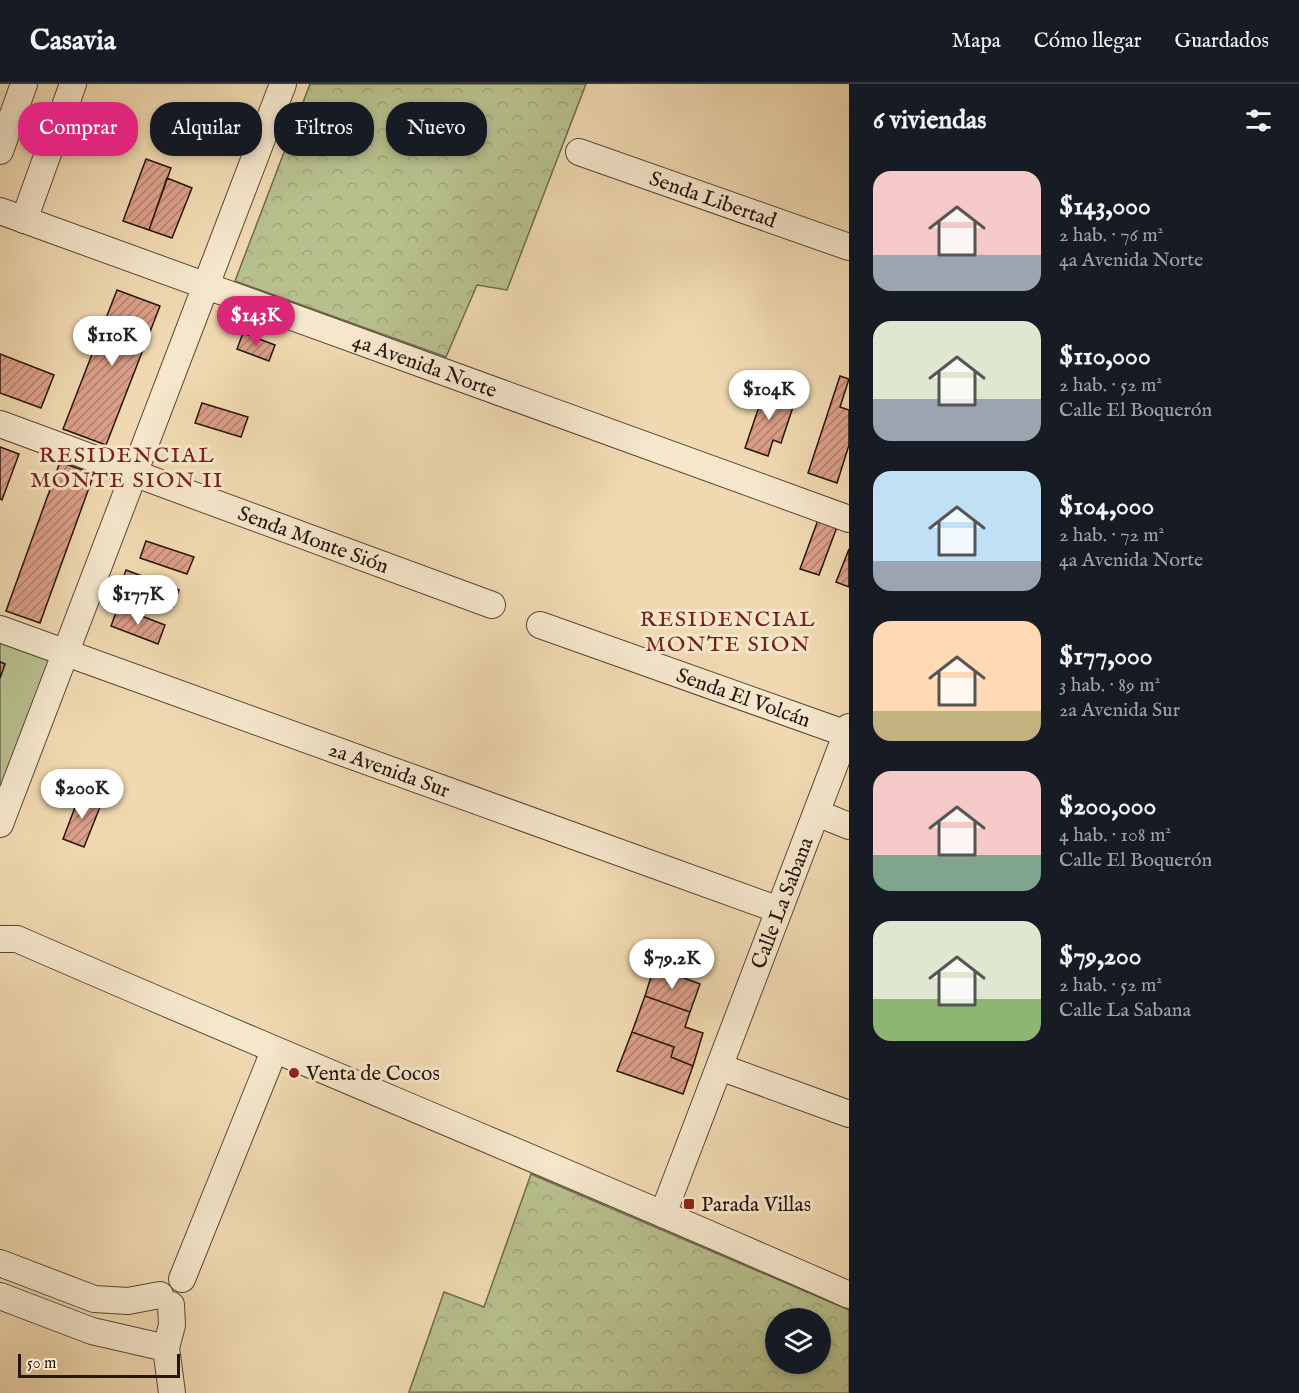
<!DOCTYPE html>
<html lang="es">
<meta charset="utf-8">
<style>
:root{--surface:#171b24;--page:#242831;--text:#f1f3f6;--muted:#9ea1a6;--line:#363941;--accent:#db2777}
body{margin:0;font-family:"IM FELL English",serif;background:var(--page);color:var(--text);height:100vh;display:flex;flex-direction:column;font-size:22px;white-space:nowrap}
*{box-sizing:border-box;margin:0}
p{font-size:20px;color:var(--muted)}
.icon{flex:none;width:33px;height:33px;fill:none;stroke:currentColor;stroke-width:2;stroke-linecap:round;stroke-linejoin:round}
.map{position:relative;flex:1;overflow:hidden}
.panel{display:flex;flex-direction:column;background:var(--surface);width:450px}
.panel>*{flex:none}
.banner{position:absolute;left:18px;top:18px;width:570px;height:54px;display:flex;gap:12px}
.controls{position:absolute;left:765px;top:1224px;display:grid;gap:12px}
.controls a{display:grid;place-items:center;width:66px;height:66px;border-radius:50%;background:var(--surface);box-shadow:0 3px 9px #0003;font-size:30px}
.scale{position:absolute;left:18px;bottom:15px;width:162px;box-sizing:border-box;padding-left:6px;border:3px solid #28150d;border-top:0;font-size:16px;line-height:21px;white-space:nowrap;color:#28150d;-webkit-text-stroke:4px #f5e6cc;paint-order:stroke}
.price{position:absolute;translate:-50% -51px;padding:0 14px;border-radius:21px;background:#fff;color:#222;font-size:20px;line-height:39px;filter:drop-shadow(0 2px 3px #0008)}
.price::after{content:'';position:absolute;left:50%;top:36px;width:18px;height:14px;margin-left:-9px;background:inherit;clip-path:polygon(0 0,100% 0,50% 100%)}
.price.on{background:var(--accent);color:#fff}
ul{padding:0;list-style:none}
li{display:flex;align-items:center;gap:18px;height:150px;padding:0 24px}
li span{display:grid;place-items:center;flex:none;width:168px;height:120px;border-radius:18px;color:#555}
li>.icon{margin-inline-start:auto}
span .icon{width:72px;height:72px;fill:#fffc;stroke-width:1}
li b{font-size:26px}
h2{display:flex;justify-content:space-between;align-items:center;height:72px;padding:0 24px;font-size:26px}
.pill{padding:0 21px;border-radius:24px;background:var(--surface);box-shadow:0 3px 9px #0003;font-size:21px;line-height:54px}
.pill.on{background:var(--accent);color:#fff}
header{display:flex;align-items:center;gap:36px;box-sizing:border-box;height:84px;padding:0 30px;background:var(--surface);border-bottom:2px solid var(--line)}
header strong{font-size:28px}
nav{display:flex;gap:33px;margin-inline-start:auto;font-size:21px}
main{display:flex;flex:1;min-height:0}
.map>svg:first-child{display:block}
</style>
<header>
<strong>Casavia</strong>
<nav><a>Mapa</a><a>Cómo llegar</a><a>Guardados</a></nav>
</header>
<main>
<div class="map">
<svg width="849" height="1309" viewBox="0 0 849 1309">
<defs>
<pattern id="forest-crowns" width="20" height="18" patternUnits="userSpaceOnUse" patternTransform="scale(1.5)"><rect width="20" height="18" fill="#b7c08d"/><path d="M2 6a3 3 0 1 1 6 0M12 15a3 3 0 1 1 6 0" fill="none" stroke="#9da478"/></pattern>
<pattern id="building-hatch" width="6" height="6" patternUnits="userSpaceOnUse" patternTransform="scale(1.5)"><rect width="6" height="6" fill="#dc9f89"/><path d="M-1 1l2-2M0 6l6-6M5 7l2-2" fill="none" stroke="#b2806e"/></pattern>
</defs>
<rect width="100%" height="100%" fill="#f0d9b0"/>
<filter id="stains"><feTurbulence type="fractalNoise" baseFrequency=".00333" numOctaves="4"/><feColorMatrix values="0 0 0 0 .2 0 0 0 0 .09 0 0 0 0 .02 0 0 0 .5 -.17"/></filter>
<radialGradient id="worn" r=".72"><stop offset=".6" stop-color="#630" stop-opacity="0"/><stop offset="1" stop-color="#630" stop-opacity=".3"/></radialGradient>
<!-- green -->
<path fill="#b7c08d" stroke="#706a4d" stroke-width="1.5" d="M0,553L55,573L0,716V594L5,580L0,578Z"/>
<!-- forest -->
<path fill="url(#forest-crowns)" stroke="#706a4d" stroke-width="1.5" fill-rule="evenodd" d="M310,0H586L507,206L477,201L446,273L235,197Z
M531,1090L849,1226V1309L409,1308L444,1208L484,1223ZM820,1234V1280H776V1234Z"/>
<!-- building -->
<path fill="url(#building-hatch)" stroke="#28150d" stroke-width="1.5" d="M146,75L171,84L149,146L123,137Z
M167,94L192,104L172,154L149,146Z
M117,206L160,222L106,361L63,345Z
M243,249L275,261L269,277L237,265Z
M0,270L54,291L41,324L0,309Z
M840,292L849,295L840,323L849,326V361L837,399L808,389Z
M767,299L782,304L779,315L794,320L781,359L773,356L768,372L745,364Z
M202,319L248,333L241,353L195,339Z
M0,363L19,370L2,416L0,415Z
M60,378L94,390L40,539L6,527Z
M818,436L837,443L819,491L800,485Z
M146,457L194,473L187,490L140,474Z
M849,465V503L836,498Z
M126,486L179,506L173,523L120,503Z
M118,523L165,541L158,560L111,542Z
M0,578L5,580L0,594Z
M80,710L102,718L84,763L63,755Z
M654,883L700,900L690,928L645,912Z
M645,912L690,928L685,943L703,949L693,982L671,973L674,963L632,948Z
M632,948L674,963L671,973L693,982L683,1010L617,987Z"/>
<g fill="none" stroke-linecap="round" stroke-linejoin="round">
<!-- minor casing -->
<g stroke="#5a4636" stroke-width="28">
<g id="minor">
<path d="M0,67L24,0"/>
<path id="s1" d="M579,68L849,163"/>
<path id="s2" d="M0,127L849,435"/>
<path d="M24,136L73,0"/>
<path id="s3" d="M0,340L492,521"/>
<path id="s4" d="M540,541L847,650"/>
<path id="s5" d="M0,545L779,826"/>
<path d="M817,729L849,742"/>
<path d="M0,740L283,0"/>
<path d="M0,855H17C294,976 573,1089 849,1211"/>
<path d="M720,983L849,1030"/>
<path id="s6" d="M663,1130L849,643"/>
<path d="M0,1179L94,1215L128,1217L160,1211"/>
<path d="M182,1195L274,967"/>
<path d="M0,1212L92,1247L166,1264"/>
<path d="M171,1221L172,1241L166,1264L172,1309"/>
</g>
</g>
<!-- minor -->
<use href="#minor" stroke="#f5e6cc" stroke-width="26"/>
</g>
<!-- markers -->
<g fill="#8f2418" stroke="#f5e6cc" stroke-width="2">
<circle cx="294" cy="989" r="6"/>
<rect x="683" y="1114" width="12" height="12" rx="3"/>
</g>
<g text-anchor="middle" stroke-width="6" stroke-linejoin="round" paint-order="stroke">
<!-- street labels -->
<g font-size="21" fill="#28150d" stroke="#f5e6cc">
<text dy="7" stroke="none"><textPath href="#s1" startOffset="142">Senda Libertad</textPath></text>
<text dy="7" stroke="none"><textPath href="#s2" startOffset="452">4a Avenida Norte</textPath></text>
<text dy="7" stroke="none"><textPath href="#s3" startOffset="334">Senda Monte Sión</textPath></text>
<text dy="7" stroke="none"><textPath href="#s4" startOffset="216">Senda El Volcán</textPath></text>
<text dy="7" stroke="none"><textPath href="#s5" startOffset="414">2a Avenida Sur</textPath></text>
<text dy="7" stroke="none"><textPath href="#s6" startOffset="333">Calle La Sabana</textPath></text>
</g>
<!-- poi labels -->
<g font-size="21" fill="#28150d" stroke="#f5e6cc" text-anchor="start">
<text x="306" y="996">Venta de Cocos</text>
<text x="701" y="1127">Parada Villas</text>
</g>
<!-- neighbourhood labels -->
<g font-size="22" letter-spacing="1.5" fill="#7a1f14" stroke="#f5e6cc">
<text x="127" y="378">RESIDENCIAL<tspan x="127" dy="25">MONTE SION II</tspan></text>
<text x="728" y="542">RESIDENCIAL<tspan x="728" dy="25">MONTE SION</tspan></text>
</g>
</g>
<rect width="100%" height="100%" filter="url(#stains)"/>
<rect width="100%" height="100%" fill="url(#worn)"/>
</svg>
<div class="controls">
<a><svg class="icon" aria-label="layers" viewBox="0 0 24 24"><path d="M12 4l9 5-9 5-9-5zM3 14l9 5 9-5"/></svg></a>
</div>
<div class="scale">50 m</div>
<b class="price on" style="left:256px;top:263px">$143K</b>
<b class="price" style="left:112px;top:283px">$110K</b>
<b class="price" style="left:769px;top:337px">$104K</b>
<b class="price" style="left:138px;top:542px">$177K</b>
<b class="price" style="left:82px;top:736px">$200K</b>
<b class="price" style="left:672px;top:906px">$79.2K</b>
<div class="banner">
<a class="pill on">Comprar</a>
<a class="pill">Alquilar</a>
<a class="pill">Filtros</a>
<a class="pill">Nuevo</a>
</div>
</div>
<section class="panel">
<h2>6 viviendas<svg class="icon" aria-label="filters" viewBox="0 0 24 24"><path d="M4 7h16M4 17h16"/><circle cx="9" cy="7" r="2"/><circle cx="15" cy="17" r="2"/></svg></h2>
<ul>
<li><span style="background:linear-gradient(#f6c9c9 70%,#9aa5b1 0)"><svg class="icon" aria-label="home" viewBox="0 0 24 24"><path d="M3 11l9-7 9 7M6 9v11h12V9"/></svg></span><div><b>$143,000</b><p>2 hab. · 76 m²</p><p>4a Avenida Norte</p></div></li>
<li><span style="background:linear-gradient(#dfe7d0 65%,#9aa5b1 0)"><svg class="icon" aria-label="home" viewBox="0 0 24 24"><path d="M3 11l9-7 9 7M6 9v11h12V9"/></svg></span><div><b>$110,000</b><p>2 hab. · 52 m²</p><p>Calle El Boquerón</p></div></li>
<li><span style="background:linear-gradient(#bfe0f5 75%,#9aa5b1 0)"><svg class="icon" aria-label="home" viewBox="0 0 24 24"><path d="M3 11l9-7 9 7M6 9v11h12V9"/></svg></span><div><b>$104,000</b><p>2 hab. · 72 m²</p><p>4a Avenida Norte</p></div></li>
<li><span style="background:linear-gradient(#ffd9b3 75%,#c2b280 0)"><svg class="icon" aria-label="home" viewBox="0 0 24 24"><path d="M3 11l9-7 9 7M6 9v11h12V9"/></svg></span><div><b>$177,000</b><p>3 hab. · 89 m²</p><p>2a Avenida Sur</p></div></li>
<li><span style="background:linear-gradient(#f6c9c9 70%,#7fa58c 0)"><svg class="icon" aria-label="home" viewBox="0 0 24 24"><path d="M3 11l9-7 9 7M6 9v11h12V9"/></svg></span><div><b>$200,000</b><p>4 hab. · 108 m²</p><p>Calle El Boquerón</p></div></li>
<li><span style="background:linear-gradient(#dfe7d0 65%,#8fb573 0)"><svg class="icon" aria-label="home" viewBox="0 0 24 24"><path d="M3 11l9-7 9 7M6 9v11h12V9"/></svg></span><div><b>$79,200</b><p>2 hab. · 52 m²</p><p>Calle La Sabana</p></div></li>
</ul>
</section>
</main>
